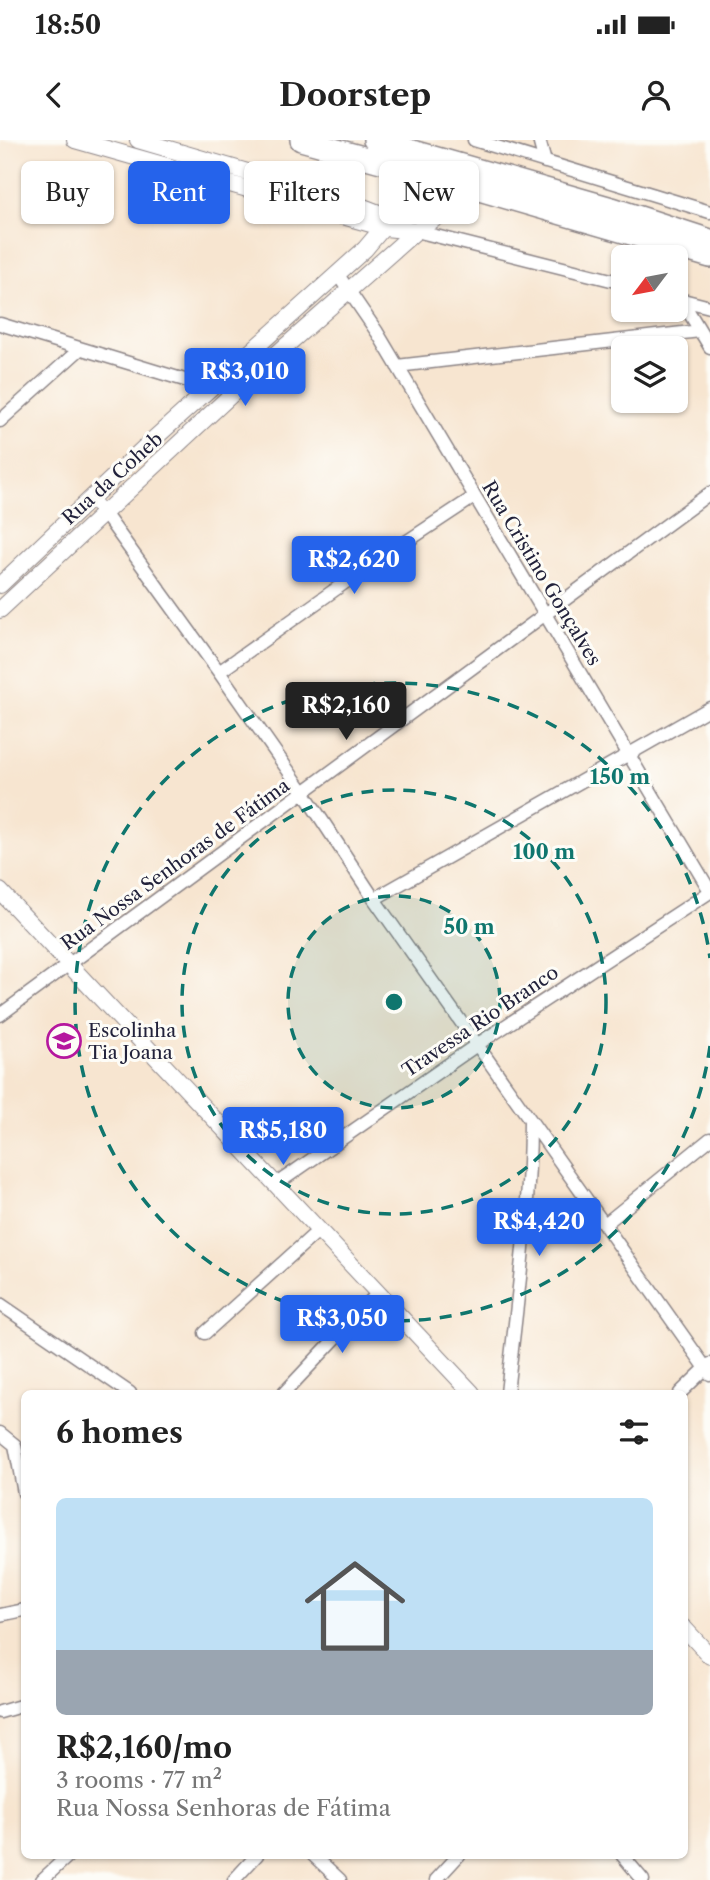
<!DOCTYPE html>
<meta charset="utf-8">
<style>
:root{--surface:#fff;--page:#f2f2f2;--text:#222;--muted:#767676;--accent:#2563eb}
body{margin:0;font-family:"Libre Caslon Text",serif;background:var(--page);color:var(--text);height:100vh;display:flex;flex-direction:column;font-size:26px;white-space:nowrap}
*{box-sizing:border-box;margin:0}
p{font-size:23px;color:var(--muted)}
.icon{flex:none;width:38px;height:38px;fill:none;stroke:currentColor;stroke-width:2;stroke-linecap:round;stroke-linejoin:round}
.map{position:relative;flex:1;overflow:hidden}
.panel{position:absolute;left:21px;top:1250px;width:667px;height:469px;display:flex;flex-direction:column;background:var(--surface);border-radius:10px;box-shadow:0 2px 5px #0004}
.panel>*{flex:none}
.guide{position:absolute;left:21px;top:21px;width:668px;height:63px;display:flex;gap:14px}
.needle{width:46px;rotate:238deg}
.buttons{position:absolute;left:611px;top:105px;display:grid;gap:14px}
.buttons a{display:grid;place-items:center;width:77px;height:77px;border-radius:10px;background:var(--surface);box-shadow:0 2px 5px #0004;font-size:35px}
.price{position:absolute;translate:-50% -60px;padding:0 16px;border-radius:7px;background:var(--accent);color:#fff;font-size:23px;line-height:46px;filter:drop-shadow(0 2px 4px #0008)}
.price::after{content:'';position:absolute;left:50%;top:42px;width:21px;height:16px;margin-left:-10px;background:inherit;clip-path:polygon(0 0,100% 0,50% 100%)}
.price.on{background:#222;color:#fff}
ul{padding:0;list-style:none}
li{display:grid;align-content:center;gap:14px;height:371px;padding:0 35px}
li span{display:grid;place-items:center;height:217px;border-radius:10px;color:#555}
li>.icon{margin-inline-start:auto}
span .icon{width:126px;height:126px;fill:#fffc;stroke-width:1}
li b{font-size:30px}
h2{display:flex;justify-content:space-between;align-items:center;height:84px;padding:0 35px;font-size:30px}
.chip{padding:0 24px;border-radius:10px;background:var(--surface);box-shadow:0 2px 5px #0004;font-size:24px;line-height:63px}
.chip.on{background:var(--accent);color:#fff}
.status{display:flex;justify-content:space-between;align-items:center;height:49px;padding:0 35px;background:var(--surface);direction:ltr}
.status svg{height:19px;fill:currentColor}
header{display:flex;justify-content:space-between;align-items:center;height:91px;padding:0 35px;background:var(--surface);font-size:32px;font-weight:700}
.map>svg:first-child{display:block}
</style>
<div class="status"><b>18:50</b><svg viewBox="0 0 49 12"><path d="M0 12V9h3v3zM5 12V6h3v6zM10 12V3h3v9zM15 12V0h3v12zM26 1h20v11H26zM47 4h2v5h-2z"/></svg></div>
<header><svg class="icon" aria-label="back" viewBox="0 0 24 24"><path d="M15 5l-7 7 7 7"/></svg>Doorstep<svg class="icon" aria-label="person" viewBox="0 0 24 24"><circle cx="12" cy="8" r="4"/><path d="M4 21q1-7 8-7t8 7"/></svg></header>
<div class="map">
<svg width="710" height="1740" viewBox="0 0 710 1740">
<rect width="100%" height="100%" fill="#fdfcf7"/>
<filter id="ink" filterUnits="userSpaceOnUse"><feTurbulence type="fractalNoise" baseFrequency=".0143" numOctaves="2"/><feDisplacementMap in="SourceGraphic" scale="14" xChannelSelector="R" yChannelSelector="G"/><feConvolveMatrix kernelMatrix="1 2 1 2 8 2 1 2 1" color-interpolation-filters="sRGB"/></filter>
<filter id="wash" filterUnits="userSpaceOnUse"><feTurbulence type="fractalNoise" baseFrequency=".00686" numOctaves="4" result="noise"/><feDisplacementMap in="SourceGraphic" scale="28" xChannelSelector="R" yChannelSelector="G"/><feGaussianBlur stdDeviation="1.57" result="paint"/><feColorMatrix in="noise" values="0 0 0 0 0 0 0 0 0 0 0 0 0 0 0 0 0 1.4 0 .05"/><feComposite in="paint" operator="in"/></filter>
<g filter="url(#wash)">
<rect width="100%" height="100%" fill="#f7e5d0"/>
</g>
<g filter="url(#ink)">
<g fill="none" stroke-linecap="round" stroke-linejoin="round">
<!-- minor casing -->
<g stroke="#8c8486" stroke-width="15">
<path id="minor" d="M474,0L710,72
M539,0L545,22
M416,91L623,143
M338,135L377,192L710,751
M679,159L710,167
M681,159L710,207
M0,184L211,248
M397,226L700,191
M0,281L80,209
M91,359L104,373L219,532L304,653L374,759L710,1234
M219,532L350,439L474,357
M374,759L710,568
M0,875L710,353
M275,1045L478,904L710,752
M605,1084L710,999
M0,1164L130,1253
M205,1193L318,1091
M284,1253L377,1154
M507,1253C517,1162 530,1071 530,980
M680,1253L710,1224
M0,1293L15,1305L24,1353
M0,1475L24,1470
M0,1572L24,1565
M313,1715L340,1740
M622,1715L643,1740
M42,1740L69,1715
M234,1740L257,1715
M436,1740L459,1715"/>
</g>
<!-- tertiary casing -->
<g stroke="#8c8486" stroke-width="18">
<path id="tertiary" d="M75,0L385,88L416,91
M138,0L350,62L402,82
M0,445L146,306L365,109L403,64L414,31
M0,470L245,242L416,91L479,50
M0,751L472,1253
M684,1488L710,1516"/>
</g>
<!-- trunk casing -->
<g stroke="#8c8486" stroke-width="24">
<path id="trunk" d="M301,0L414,31L710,117
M374,0L612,68L710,100"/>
</g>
<!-- minor -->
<use href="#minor" stroke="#fff" stroke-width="12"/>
<!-- tertiary -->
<use href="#tertiary" stroke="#fff" stroke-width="16"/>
<!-- trunk -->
<use href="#trunk" stroke="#fff" stroke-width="21"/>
</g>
</g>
<!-- distance rings -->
<circle cx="394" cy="862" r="106" fill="#0f766e" fill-opacity=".12"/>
<g fill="none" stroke="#0f766e" stroke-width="3.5" stroke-dasharray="12 9">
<circle cx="394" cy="862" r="106"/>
<circle cx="394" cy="862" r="212"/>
<path d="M710 906A319 319 0 1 1 710 818"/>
</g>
<!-- icons -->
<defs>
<g id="school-ring" transform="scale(1.75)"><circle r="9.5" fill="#fdfcf7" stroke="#b5179e" stroke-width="1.5"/><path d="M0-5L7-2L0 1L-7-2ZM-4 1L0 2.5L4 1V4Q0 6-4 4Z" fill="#b5179e"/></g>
</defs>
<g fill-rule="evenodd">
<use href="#school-ring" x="64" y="901"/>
</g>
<g text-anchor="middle" stroke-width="6" stroke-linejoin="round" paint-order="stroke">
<!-- street labels -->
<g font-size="19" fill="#22223b" stroke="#fdfcf7">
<text transform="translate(112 338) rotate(-42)" y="7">Rua da Coheb</text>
<text transform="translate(542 433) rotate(59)" y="7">Rua Cristino Gonçalves</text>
<text transform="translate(175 724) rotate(-36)" y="7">Rua Nossa Senhoras de Fátima</text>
<text transform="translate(480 881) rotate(-34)" y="7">Travessa Rio Branco</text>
</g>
<!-- poi labels -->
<g font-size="19" fill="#22223b" stroke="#fdfcf7" text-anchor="start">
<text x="88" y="897">Escolinha<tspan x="88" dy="22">Tia Joana</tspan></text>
</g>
</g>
<circle cx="394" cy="862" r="10" fill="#0f766e" stroke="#fdfcf7" stroke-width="3.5"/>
<g font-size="21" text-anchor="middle" font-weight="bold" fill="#0f766e" stroke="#fdfcf7" stroke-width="6" stroke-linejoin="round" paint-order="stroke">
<text x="620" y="644">150 m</text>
<text x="544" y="719">100 m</text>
<text x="469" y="794">50 m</text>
</g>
</svg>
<div class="buttons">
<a><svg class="needle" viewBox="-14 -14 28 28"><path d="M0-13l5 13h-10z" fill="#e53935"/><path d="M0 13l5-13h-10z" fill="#767676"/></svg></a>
<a><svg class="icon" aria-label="layers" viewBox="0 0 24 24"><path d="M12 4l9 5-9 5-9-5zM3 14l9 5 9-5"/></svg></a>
</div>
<b class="price" style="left:245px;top:268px">R$3,010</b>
<b class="price" style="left:354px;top:456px">R$2,620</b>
<b class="price on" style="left:346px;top:602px">R$2,160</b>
<b class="price" style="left:283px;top:1027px">R$5,180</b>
<b class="price" style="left:539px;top:1118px">R$4,420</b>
<b class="price" style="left:342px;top:1215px">R$3,050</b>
<div class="guide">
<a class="chip">Buy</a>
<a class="chip on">Rent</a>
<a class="chip">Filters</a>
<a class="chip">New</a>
</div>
<section class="panel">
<h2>6 homes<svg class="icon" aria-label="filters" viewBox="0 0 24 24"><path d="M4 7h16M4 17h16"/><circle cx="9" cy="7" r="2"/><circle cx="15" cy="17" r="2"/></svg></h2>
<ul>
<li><span style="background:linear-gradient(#bfe0f5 70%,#9aa5b1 0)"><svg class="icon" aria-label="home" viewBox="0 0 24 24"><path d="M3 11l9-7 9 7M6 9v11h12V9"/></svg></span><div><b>R$2,160/mo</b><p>3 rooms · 77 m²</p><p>Rua Nossa Senhoras de Fátima</p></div></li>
</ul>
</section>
</div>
